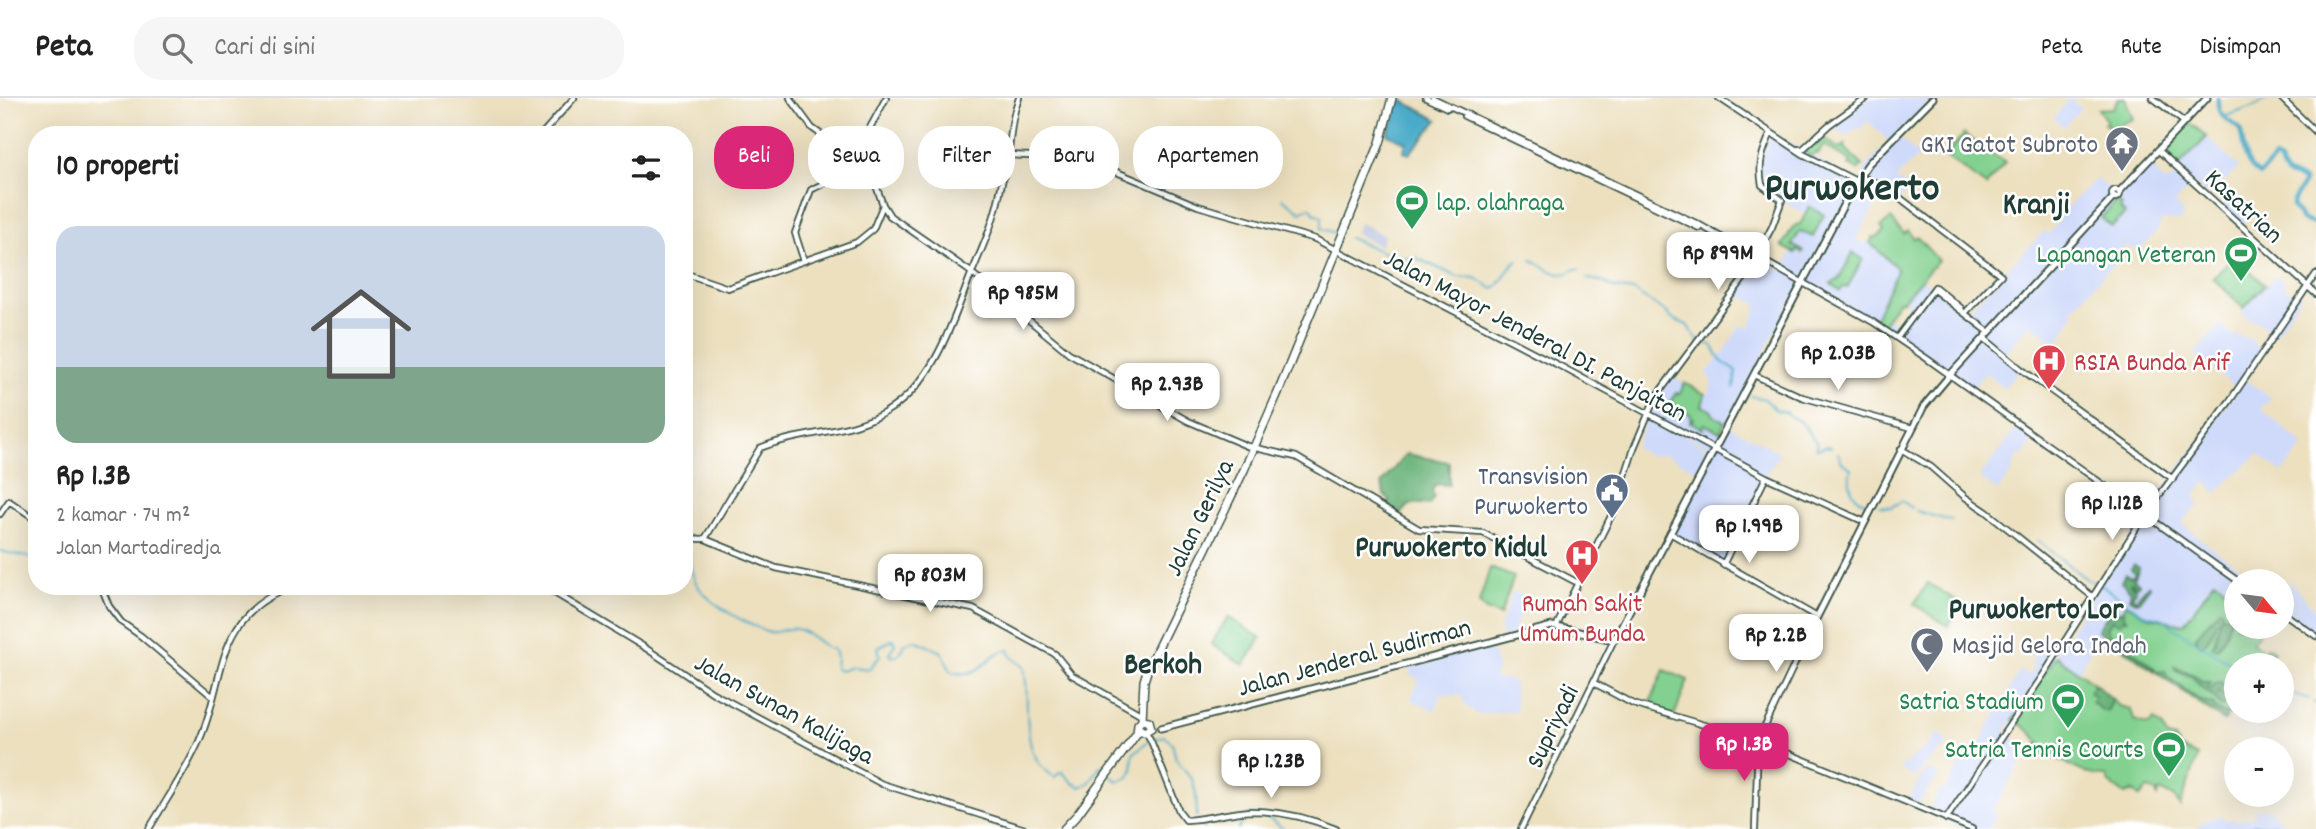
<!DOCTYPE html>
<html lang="id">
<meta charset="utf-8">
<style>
:root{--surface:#fff;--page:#f6f6f6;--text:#222;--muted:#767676;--line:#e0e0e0;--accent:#db2777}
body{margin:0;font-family:Dekko,sans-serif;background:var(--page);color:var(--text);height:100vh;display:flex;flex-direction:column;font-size:26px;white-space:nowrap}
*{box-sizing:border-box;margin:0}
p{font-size:23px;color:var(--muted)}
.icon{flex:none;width:38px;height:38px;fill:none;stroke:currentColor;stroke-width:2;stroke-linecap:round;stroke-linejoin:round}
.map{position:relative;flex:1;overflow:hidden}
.sheet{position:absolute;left:28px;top:28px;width:665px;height:469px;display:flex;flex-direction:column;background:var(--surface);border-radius:28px;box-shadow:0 7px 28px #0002}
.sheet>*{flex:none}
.banner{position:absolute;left:714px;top:28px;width:665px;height:63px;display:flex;gap:14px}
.needle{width:46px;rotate:119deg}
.controls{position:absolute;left:2224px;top:471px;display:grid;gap:14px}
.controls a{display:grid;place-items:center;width:70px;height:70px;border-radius:50%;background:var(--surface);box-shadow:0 7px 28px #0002;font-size:35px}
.price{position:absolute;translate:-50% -60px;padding:0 16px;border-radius:14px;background:#fff;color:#222;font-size:23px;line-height:46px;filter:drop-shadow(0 2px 4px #0008)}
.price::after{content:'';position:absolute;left:50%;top:42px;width:21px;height:16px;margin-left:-10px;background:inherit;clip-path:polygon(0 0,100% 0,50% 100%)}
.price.selected{background:var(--accent);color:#fff}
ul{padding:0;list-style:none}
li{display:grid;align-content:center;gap:14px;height:371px;padding:0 28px}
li+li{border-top:2px solid var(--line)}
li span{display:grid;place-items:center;height:217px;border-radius:21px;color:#555}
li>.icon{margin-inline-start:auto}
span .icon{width:126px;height:126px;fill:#fffc;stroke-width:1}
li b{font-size:30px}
h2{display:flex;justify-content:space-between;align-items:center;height:84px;padding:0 28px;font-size:30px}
.pill{padding:0 24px;border-radius:28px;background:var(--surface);box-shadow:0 7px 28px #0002;font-size:24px;line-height:63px}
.pill.selected{background:var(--accent);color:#fff}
header{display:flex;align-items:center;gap:42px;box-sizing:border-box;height:98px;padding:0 35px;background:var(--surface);border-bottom:2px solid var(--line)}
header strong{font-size:33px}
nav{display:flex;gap:38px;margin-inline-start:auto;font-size:24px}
.search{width:490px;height:63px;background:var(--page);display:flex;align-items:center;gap:18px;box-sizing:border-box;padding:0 24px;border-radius:28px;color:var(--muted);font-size:26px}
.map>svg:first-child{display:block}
</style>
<header>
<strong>Peta</strong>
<div class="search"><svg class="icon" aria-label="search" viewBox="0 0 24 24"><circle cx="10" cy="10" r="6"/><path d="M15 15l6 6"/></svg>Cari di sini</div>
<nav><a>Peta</a><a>Rute</a><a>Disimpan</a></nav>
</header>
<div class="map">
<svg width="2316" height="731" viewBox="0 0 2316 731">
<rect width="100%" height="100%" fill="#fff"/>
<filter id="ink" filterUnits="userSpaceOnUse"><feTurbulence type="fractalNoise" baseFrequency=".0143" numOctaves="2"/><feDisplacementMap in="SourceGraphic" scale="14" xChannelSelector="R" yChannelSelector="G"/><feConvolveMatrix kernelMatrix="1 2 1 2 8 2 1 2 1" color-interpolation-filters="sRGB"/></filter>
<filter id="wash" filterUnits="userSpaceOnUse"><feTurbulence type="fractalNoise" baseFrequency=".00686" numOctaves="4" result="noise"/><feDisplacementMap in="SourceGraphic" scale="28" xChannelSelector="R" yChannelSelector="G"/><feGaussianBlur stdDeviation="1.57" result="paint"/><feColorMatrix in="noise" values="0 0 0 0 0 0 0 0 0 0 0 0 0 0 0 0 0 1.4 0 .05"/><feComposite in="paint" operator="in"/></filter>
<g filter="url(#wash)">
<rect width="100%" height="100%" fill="#ece0bf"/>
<!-- built -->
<path fill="#cfdafa" d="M1868,0H1933L1896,37L1919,58L1896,80L1910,91L1901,101L1884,89L1882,96L1856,141L1863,145L1866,143L1872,145L1896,169L1897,173L1873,224L1802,184L1713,351L1655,321L1712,353L1700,374L1663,356L1650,358L1635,350L1648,317L1671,278L1708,297L1712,285L1707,274L1725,253L1740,227L1750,230L1757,210L1756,205L1733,196L1757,159L1782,173L1792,154L1782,148L1793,129L1801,125L1805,115L1782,104L1765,92L1759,69L1771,35L1856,83L1867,81L1863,71L1889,44L1868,23L1861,30L1854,32L1845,39L1837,31L1829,27Z
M2069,0H2073L2074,5L2081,10L2064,29L2054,20Z
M2187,21L2239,69L2215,93L2207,98L2193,85L2176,104L2183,115L2181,123L2162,122L2158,132L2140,153L2125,147L2115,164L2071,213L2074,216L2057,245L2030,226L2003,257L2022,271L2003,290L1986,275L1970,292L1950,278L1952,271L1947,272L1882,228L1887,221L1896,226L1907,208V198L1921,180L1965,216L2044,133L2048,136L2060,123L2057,119L2096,81L2113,94V98L2117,100L2123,94L2124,89L2148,63L2164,84L2172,81L2180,73L2158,52Z
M2235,94L2254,111L2241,129L2219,109Z
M2274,179L2281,181L2287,193H2295L2302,197L2275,238L2257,223L2250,222L2241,214Z
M2221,226L2232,238L2238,237L2252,242L2261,255L2235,289L2194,256Z
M2245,281L2271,300L2261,311L2304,347L2282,375L2258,356L2216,395L2205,383L2194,400L2200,404L2182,426L2220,456L2261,483H2236V498L2215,483L2184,526L2149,519L2127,506L2101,534L2078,574L2056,558L2005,635L2030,650L1992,713L1997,716L1989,731H1966L1927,715L1941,691L1945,692L1969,651L1981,643L2020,572L2029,577L2035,570L2031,567L2034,560L2028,554L2037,542L2055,557L2144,418Z
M1728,327L1780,355L1764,379L1723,466L1671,435Z
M2017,329L2035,340L2025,354L2015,362L2013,372L1998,393L1979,380Z
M2291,485L2316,513V538L2282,514V486Z
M1513,494L1524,497L1514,535L1501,541V524L1503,523Z
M1479,547L1480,553H1493L1498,574L1494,575L1495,581H1506L1514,585L1516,613L1477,616L1466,608L1461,598L1441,596L1435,613L1411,601L1419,582L1410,576L1408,566Z
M1938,635L1949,644L1914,679L1899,671L1929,646Z
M1929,672L1939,677L1918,706L1908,702L1925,673L1927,675Z
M2257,709L2269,712L2280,720L2287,731H2199L2201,725L2218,718L2226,721L2243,722L2247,719L2251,722Z"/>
<!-- industrial -->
<path fill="#bac4de" d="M1360,125L1384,137L1380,148L1354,135Z"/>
<!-- green -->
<path fill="#83d190" stroke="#518762" stroke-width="2" d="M2118,0H2125L2133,21L2111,30L2104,26L2107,24L2098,11L2113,10Z
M2189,24L2207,39L2178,69L2162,53Z
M1964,36L2005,65L1986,88L1945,58Z
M1819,37L1840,51L1845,46L1846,51L1862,67L1858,72L1849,67L1851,63L1823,47L1818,56L1815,55L1811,59L1801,52Z
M2116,103L2122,108L2120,111L2125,116L2112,129L2101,120Z
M1809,108L1824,117L1813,139L1800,133L1792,147L1803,153L1802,155L1798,152L1795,155L1782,148L1793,129L1801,125Z
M1891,121L1904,136L1908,133L1914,141L1917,139L1938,162L1903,202L1898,203L1881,229L1873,224L1897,173L1896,169L1870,145L1873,139H1878L1884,133L1881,129Z
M1853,155L1863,161L1847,190L1844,189L1840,193L1831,186L1838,182Z
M2234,158L2265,187L2244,210L2213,180Z
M1684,285L1705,296L1702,308L1711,312L1713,317L1725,324L1720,334L1704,326L1701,329L1704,332L1691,324L1694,319L1690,323L1691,317L1683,312L1680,315V311L1670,305L1676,295L1680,296Z
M1490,470L1514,479L1500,518L1484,511L1479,505Z
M2215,482L2236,498V528L2264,529L2252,544L2264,553L2267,549L2274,554L2265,567H2236V606L2224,623L2098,532L2112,510L2120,515L2126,506L2149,519L2184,526Z
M1928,485L1962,506L1948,528L1914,506Z
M1228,519L1261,540L1244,567L1211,546Z
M2056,558L2095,586L2119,608L2131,611L2134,622L2148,627L2154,622L2162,628L2167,639L2175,641L2179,647L2177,649L2198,658L2180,708L2175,700L2162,693H2159L2158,698L2155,693L2147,691L2140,699L2134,693L2125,697L2108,684L2106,678C2084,678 2075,669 2057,660C2049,657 2041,658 2034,654L2038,646L2040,649L2042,648C2035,637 2025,628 2013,622Z
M1664,572L1688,582L1674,618L1649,608Z"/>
<!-- forest -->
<path fill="#6ab37a" stroke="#447857" stroke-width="2" d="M1406,356L1449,364V387L1438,386L1434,388L1432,395L1434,399L1429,407C1414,404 1407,405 1400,418L1384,409L1390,403L1384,397L1382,385Z
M2134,467L2139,470L2134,481L2139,486L2137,489L2132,484L2131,485L2136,492L2132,498L2136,501L2148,487L2150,488L2138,504L2129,500L2131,493L2121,484L2125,476L2132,479L2135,475L2131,471Z
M2112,510L2120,515L2123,511L2124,512V519L2127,522H2123L2119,526L2111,522L2107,531L2110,536L2149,565L2158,574L2165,573L2167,578C2182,588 2198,605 2214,607L2215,610L2225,617L2233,606L2231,602L2236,595V606L2224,623L2098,532Z
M2220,510L2222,512L2221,520L2223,517L2231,518L2226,536L2217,550H2214L2212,548L2215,543L2220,520L2215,525C2215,532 2208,543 2202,548L2197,544L2195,540Z
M2174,568L2194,577L2203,584H2211L2208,589L2211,591L2216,585L2221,584L2223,587L2218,595L2223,596L2225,601V608H2221L2215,600L2200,588L2193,579L2176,572Z
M2095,586L2113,602L2107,613H2103L2092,604L2095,599L2089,594Z"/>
<!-- water -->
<path fill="#4aabc9" stroke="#34747e" stroke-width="2" d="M1398,0L1438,22L1409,56L1404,53L1406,44L1387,36L1395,18Z"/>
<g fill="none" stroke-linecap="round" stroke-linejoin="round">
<!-- stream -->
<path stroke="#4aabc9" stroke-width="2" d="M2223,19L2255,8L2269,0
M1282,100L1301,114L1309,109L1312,111L1314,115L1322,119V131L1340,136
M1349,140C1370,147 1385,158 1407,160
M1409,160H1416L1458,179L1476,180L1493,191C1506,184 1505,169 1518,162
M1530,161C1547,168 1557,184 1575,171L1579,172
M1588,181L1601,183L1614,190L1633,193L1666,214L1671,220L1687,227L1699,244L1712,247L1721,263L1736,273L1734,290
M1751,298L1765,301L1776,312L1786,314C1792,322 1800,321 1805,329C1810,335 1808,338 1816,343L1817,351L1826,348L1831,349
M1838,355L1842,364L1851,371C1847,386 1852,404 1871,405
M1879,408L1891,409L1902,403L1912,410
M1916,413C1928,416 1939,421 1952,422
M2037,442L2085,480L2102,487L2143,516L2164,521L2180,534L2236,568
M0,453L32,460L37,454
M684,453L689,451C689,486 702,498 731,516C743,523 755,530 770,534C779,536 786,528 796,531C812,534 819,548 834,552L836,560L835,571L841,573L852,569L869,571L880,558L878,549L894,541L895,546L889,555L890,558C898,560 903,553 904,546L915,542L942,554L951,574C983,583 988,552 1009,552L1012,559L1024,569C1032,605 1016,658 1055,679L1060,674H1062L1073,685L1081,689L1090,684L1099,669L1104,667L1107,669
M2284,593L2309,601
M2314,604L2316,605
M1153,641L1164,638L1172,645L1176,661L1192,681L1196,696L1197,718
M1112,677L1114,681L1119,683L1129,679L1132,673L1133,656L1148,643
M1200,723L1205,731
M1238,731L1247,718C1264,716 1271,721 1283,731
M2238,731H2245
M2250,731L2254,726L2266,728L2274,726L2283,731"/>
<!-- river -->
<path stroke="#4aabc9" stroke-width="4.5" d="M2218,0C2217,21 2226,19 2240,31C2245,49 2242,66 2260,77L2274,61L2280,64C2288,86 2289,73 2304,83C2302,95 2293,95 2293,109L2302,122L2316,126"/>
</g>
</g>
<g filter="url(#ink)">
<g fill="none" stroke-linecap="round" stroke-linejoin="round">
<!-- secondary casing -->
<g stroke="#3e5549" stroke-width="8">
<path id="secondary" d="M790,0L812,30L870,71L883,107L890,118L968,172L1069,255L1188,323L1247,348L1296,359L1419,431L1483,435L1578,485
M1426,0L1447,10
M1433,0L1696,125L1873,224L1926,260L2238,483
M1719,0L1803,56L1856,83L1867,81
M2153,0L2184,24
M2281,0L2316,34
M1464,18L1699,130
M541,37L574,0
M1799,51H1803L1829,27L1867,0
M2158,52L2316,196
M1008,57L1029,58L1069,54L1198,108L1315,141L1560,268L1766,379L1865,424
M1867,81L1887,90L2001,177L1965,215
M2112 96a4 4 0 1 1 8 0a4 4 0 1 1-8 0Z
M804,163L795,135L811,92C817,88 825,86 831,82C854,63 872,26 886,0
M684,175L728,190L736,187L857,144L873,131L883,107
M1934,192L1989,234
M1897,240L1935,189L1961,210L1962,213
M1984,240L2021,271L2173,381
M1754,277L1802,299L1912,330
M1901,351L1931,369L1965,399L1987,414L2093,499
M0,416L9,403L37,422
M1670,435L1817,519L1758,643L1755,731
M684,440L703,441L706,439L760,350C803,332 853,337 892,310C935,281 952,225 970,179C981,153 993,127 999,99C1002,83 1006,68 1009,52C1011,34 1012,17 1019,0
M705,441L776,470L973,511L1055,556L1072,577L1142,617
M1723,467L1766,379
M101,488L109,508L121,524L141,538L213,599
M543,488L644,549L713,595L882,686L1025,731
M2282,514L2316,538
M1557,527L1614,412L1634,350L1655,300L1747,176L1772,129L1782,102L1762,87C1758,66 1762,54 1771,35
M1594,585L1633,606L1758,643L1972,731
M1146,634L1151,643L1179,713L1186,722C1208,721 1229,714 1251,713C1280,713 1309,720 1336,731
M1946,721L2044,576L2144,418L2229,304L2316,176
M149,731C166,702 187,672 200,641C227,578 213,516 294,488
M1521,731L1614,542"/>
</g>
<!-- primary casing -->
<g stroke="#3e5549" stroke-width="9">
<path id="primary" d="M2119,94L2207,0
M1817,519L1924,308L1950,277L2114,99
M1161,630L1552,528L1614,542L1856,83L1869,65L1933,0"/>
</g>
<!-- highway casing -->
<g stroke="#3e5549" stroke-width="10">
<path id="highway" d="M1138,630L1144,634L1151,630L1149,623L1142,622
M1064,731L1077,717L1137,635L1138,626L1142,622L1144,583L1148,570L1244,372L1277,297L1380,45L1392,0"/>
</g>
<!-- secondary -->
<use href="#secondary" stroke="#fff" stroke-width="4.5"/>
<!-- primary -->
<use href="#primary" stroke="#fff" stroke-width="5"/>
<!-- highway -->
<use href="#highway" stroke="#fff" stroke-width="7"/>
</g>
</g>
<!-- icons -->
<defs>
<g id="temple-pin" transform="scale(1.75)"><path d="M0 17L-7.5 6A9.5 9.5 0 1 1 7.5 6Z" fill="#6b7280" stroke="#fff"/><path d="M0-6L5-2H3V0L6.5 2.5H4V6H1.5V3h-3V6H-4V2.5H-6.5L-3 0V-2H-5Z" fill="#fff"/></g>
<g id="stadium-pin" transform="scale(1.75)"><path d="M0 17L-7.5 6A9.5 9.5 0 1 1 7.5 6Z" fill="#2e9e5b" stroke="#fff"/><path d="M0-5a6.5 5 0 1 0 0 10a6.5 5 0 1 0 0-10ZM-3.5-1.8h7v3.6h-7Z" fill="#fff"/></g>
<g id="hospital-pin" transform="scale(1.75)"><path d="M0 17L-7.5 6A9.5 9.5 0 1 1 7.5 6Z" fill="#e0444e" stroke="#fff"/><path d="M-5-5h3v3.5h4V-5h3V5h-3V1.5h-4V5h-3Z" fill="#fff"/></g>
<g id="civic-pin" transform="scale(1.75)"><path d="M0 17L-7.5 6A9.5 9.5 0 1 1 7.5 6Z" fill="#5c6f8a" stroke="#fff"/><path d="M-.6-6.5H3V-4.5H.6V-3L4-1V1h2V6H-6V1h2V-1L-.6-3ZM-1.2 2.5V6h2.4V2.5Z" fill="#fff"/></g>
<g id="mosque-pin" transform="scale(1.75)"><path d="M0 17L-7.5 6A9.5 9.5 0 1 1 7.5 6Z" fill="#6b7280" stroke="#fff"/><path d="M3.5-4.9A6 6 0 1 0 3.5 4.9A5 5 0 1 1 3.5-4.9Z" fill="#fff"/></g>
</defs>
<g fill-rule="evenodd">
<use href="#temple-pin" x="2122" y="45"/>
<use href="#stadium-pin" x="1412" y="103"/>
<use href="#stadium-pin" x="2241" y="155"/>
<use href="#hospital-pin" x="2049" y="263"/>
<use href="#civic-pin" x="1612" y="392"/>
<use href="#hospital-pin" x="1582" y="458"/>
<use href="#mosque-pin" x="1927" y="546"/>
<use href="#stadium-pin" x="2068" y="602"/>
<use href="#stadium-pin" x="2169" y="650"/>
</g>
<g text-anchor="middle" stroke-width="5" stroke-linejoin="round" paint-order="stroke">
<!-- worship labels -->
<g font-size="26" fill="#5b616d" stroke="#fff" text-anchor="end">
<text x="2098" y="54">GKI Gatot Subroto</text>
<text x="1952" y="555" text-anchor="start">Masjid Gelora Indah</text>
</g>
<!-- leisure labels -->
<g font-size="26" fill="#27864d" stroke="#fff" text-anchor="end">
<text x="1436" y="112" text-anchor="start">lap. olahraga</text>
<text x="2216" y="164">Lapangan Veteran</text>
<text x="2044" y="611">Satria Stadium</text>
<text x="2144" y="659">Satria Tennis Courts</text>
</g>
<!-- street labels -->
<g font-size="26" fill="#1f3d34" stroke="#fff">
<text transform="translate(2245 107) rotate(43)" y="9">Kasatrian</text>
<text transform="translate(1536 236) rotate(28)" y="9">Jalan Mayor Jenderal DI. Panjaitan</text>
<text transform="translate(1198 419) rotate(-64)" y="9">Jalan Gerilya</text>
<text transform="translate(1354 558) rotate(-15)" y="9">Jalan Jenderal Sudirman</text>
<text transform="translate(785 610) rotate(29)" y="9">Jalan Sunan Kalijaga</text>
<text transform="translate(1551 628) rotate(-64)" y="9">Supriyadi</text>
</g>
<!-- health labels -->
<g font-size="26" fill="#be3a42" stroke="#fff" text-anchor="start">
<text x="2074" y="272">RSIA Bunda Arif</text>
<text x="1582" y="513" text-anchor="middle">Rumah Sakit<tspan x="1582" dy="30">Umum Bunda</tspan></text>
</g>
<!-- service labels -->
<g font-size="26" fill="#4e5e75" stroke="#fff" text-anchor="end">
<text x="1588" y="386">Transvision<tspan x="1588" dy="30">Purwokerto</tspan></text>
</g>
<!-- quarter labels -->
<g font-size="30" font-weight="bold" fill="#1f3d34" stroke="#fff">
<text x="2036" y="115">Kranji</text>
<text x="1451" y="458">Purwokerto Kidul</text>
<text x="2036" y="520">Purwokerto Lor</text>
<text x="1163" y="575">Berkoh</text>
</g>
<!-- town labels -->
<g font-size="40" font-weight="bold" fill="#1f3d34" stroke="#fff">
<text x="1852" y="101">Purwokerto</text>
</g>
</g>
</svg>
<div class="controls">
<a><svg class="needle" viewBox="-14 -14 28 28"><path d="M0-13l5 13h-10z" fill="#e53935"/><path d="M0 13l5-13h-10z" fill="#767676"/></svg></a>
<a>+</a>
<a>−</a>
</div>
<b class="price" style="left:1718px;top:194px">Rp 899M</b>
<b class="price" style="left:1023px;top:234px">Rp 985M</b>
<b class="price" style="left:1838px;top:294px">Rp 2.03B</b>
<b class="price" style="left:1167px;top:325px">Rp 2.93B</b>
<b class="price" style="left:2112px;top:444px">Rp 1.12B</b>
<b class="price" style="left:1749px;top:467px">Rp 1.99B</b>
<b class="price" style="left:930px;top:516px">Rp 803M</b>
<b class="price" style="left:1776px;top:576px">Rp 2.2B</b>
<b class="price selected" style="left:1744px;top:685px">Rp 1.3B</b>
<b class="price" style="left:1271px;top:702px">Rp 1.23B</b>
<div class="banner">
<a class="pill selected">Beli</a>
<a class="pill">Sewa</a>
<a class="pill">Filter</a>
<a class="pill">Baru</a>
<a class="pill">Apartemen</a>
</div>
<section class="sheet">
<h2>10 properti<svg class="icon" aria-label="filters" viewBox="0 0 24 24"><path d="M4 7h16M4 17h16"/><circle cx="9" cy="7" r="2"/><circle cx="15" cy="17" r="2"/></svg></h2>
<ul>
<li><span style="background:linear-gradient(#c9d6e8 65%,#7fa58c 0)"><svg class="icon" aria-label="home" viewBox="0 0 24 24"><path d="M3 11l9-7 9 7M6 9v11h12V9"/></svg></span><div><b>Rp 1.3B</b><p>2 kamar · 74 m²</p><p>Jalan Martadiredja</p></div></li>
</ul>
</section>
</div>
